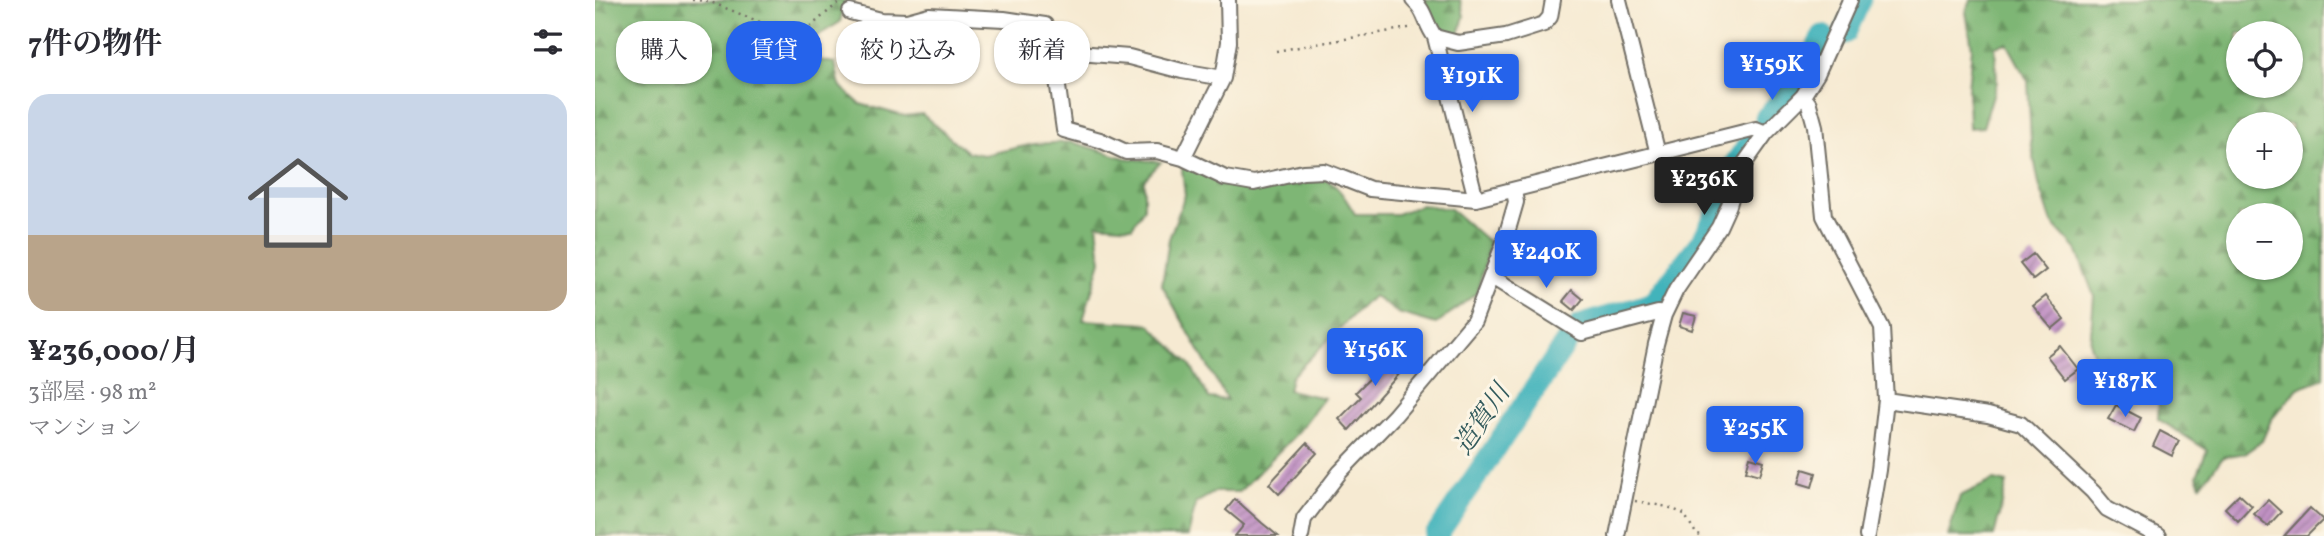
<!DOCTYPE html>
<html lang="ja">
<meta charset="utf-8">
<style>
:root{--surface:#fff;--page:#f2f2f3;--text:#2b2b33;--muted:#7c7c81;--line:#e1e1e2;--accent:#2563eb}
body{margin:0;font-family:Vollkorn,"Noto Serif JP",serif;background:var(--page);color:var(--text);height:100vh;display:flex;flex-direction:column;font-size:26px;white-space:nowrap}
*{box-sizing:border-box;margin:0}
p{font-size:23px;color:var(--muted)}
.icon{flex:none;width:38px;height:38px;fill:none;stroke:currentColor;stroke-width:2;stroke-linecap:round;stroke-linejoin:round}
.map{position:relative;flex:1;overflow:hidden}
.details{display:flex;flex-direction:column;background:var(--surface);width:595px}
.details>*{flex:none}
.top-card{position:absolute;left:21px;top:21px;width:665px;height:63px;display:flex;gap:14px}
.controls{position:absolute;left:1631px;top:21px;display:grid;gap:14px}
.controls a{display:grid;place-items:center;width:77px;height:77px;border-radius:50%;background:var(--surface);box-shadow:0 2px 5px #0004;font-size:35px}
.price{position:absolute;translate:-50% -60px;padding:0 16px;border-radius:7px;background:var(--accent);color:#fff;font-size:23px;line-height:46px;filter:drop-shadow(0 2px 4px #0008)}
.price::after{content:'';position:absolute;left:50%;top:42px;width:21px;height:16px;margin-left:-10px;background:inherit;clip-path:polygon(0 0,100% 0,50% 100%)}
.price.selected{background:#222;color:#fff}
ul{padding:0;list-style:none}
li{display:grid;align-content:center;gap:14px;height:371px;padding:0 28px}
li+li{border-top:2px solid var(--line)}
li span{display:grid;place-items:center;height:217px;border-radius:21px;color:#555}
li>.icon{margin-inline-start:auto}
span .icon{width:126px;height:126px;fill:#fffc;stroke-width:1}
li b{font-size:30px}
h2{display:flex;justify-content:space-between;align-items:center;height:84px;padding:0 28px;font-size:30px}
.tag{padding:0 24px;border-radius:28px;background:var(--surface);box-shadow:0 2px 5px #0004;font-size:24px;line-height:63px}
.tag.selected{background:var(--accent);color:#fff}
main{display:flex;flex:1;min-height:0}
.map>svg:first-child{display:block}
</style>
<main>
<section class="details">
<h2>7件の物件<svg class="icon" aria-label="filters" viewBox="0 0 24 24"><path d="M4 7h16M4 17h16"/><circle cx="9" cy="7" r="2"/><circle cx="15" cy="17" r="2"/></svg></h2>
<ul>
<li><span style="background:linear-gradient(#c9d6e8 65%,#b9a48a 0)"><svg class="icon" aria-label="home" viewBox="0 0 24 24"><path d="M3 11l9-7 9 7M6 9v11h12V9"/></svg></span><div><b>¥236,000/月</b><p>3部屋 · 98 m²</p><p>マンション</p></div></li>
</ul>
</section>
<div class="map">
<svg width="1729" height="536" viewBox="0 0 1729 536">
<defs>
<pattern id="forest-firs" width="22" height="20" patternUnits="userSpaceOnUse" patternTransform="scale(1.75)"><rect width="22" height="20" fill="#7eb674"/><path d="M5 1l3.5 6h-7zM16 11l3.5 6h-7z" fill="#67945f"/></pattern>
<pattern id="building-hatch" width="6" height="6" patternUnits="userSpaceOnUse" patternTransform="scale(1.75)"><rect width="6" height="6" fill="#c192c4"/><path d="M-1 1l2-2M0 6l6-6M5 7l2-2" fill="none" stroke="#9d779f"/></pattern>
</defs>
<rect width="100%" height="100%" fill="#fcf5e5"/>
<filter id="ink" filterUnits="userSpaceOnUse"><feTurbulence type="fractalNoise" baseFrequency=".0143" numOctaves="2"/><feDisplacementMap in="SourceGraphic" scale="14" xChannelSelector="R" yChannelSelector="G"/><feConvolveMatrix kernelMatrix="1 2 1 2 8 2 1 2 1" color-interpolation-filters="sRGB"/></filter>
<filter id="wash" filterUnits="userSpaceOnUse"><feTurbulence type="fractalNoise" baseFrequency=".00686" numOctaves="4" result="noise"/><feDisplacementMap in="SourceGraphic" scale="28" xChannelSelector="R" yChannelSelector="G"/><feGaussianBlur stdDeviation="1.57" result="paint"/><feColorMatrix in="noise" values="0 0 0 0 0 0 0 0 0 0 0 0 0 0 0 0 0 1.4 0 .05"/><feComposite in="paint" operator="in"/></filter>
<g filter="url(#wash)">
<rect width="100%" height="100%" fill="#f6ead2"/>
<!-- forest -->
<path fill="url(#forest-firs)" stroke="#547050" stroke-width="2" fill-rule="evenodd" d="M0,0H250L245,22L219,38L215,58L240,63L245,86L265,104L309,116L327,114L372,152L389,155L439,144L477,142L530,158L566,162L549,180V208L537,227L502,224L506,261L488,320L554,324L594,363L614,398L632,400L567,285L574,239L590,195L587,170L589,165C608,173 640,191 661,190C669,190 679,185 687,183C731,171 738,177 760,214H802L826,205L855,209L895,243L882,293L841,324L803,313L779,296L769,304L696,377L693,390L729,398L703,432L644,492H620L601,503L593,536H0Z
M826,0H865L869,16L864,35L839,26Z
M1376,0H1729V378L1703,388L1676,420L1667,441L1650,453L1628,457L1606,485L1602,476L1612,450L1563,419L1564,397L1558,379L1543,372L1528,385L1511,383L1495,345L1499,296L1481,249L1457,223L1444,184L1436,142L1433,81L1412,43L1400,46L1402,82L1388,127L1374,128L1373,88L1377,47L1371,12ZM1696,33V86H1643V33ZM1696,124V177H1643V124ZM1696,215V268H1643V215Z
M1399,480L1412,483L1399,536H1353L1365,496Z"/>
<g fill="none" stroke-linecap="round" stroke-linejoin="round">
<!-- river -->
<path stroke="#42b3bb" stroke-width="23" d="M1250,33L1265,0
M1171,118L1208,76L1228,36
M985,326L1059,303L1109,238L1122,213L1133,174L1159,137
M841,536L977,334"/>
</g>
<g id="blocks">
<!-- building -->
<path fill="url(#building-hatch)" d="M1438,254L1451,270L1438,280L1425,264Z
M977,290L988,299L979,310L968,301Z
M1451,296L1469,319L1457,329L1438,306Z
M1088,313L1101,316L1097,330L1084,326Z
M1465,346L1483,369L1470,379L1452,356Z
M799,350L814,363L754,430L744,419L766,397L761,392L784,369Z
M1521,405L1546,418L1539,432L1513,419Z
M1565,431L1584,441L1577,456L1558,446Z
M712,443L722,453L684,494L674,484Z
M1155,457L1169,461L1165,475L1151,471Z
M1208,469L1221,473L1217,487L1204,483Z
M1644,494L1657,506L1643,521L1630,508Z
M640,499L667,523L683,536H640L649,525L631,510Z
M1673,500L1686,512L1673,526L1659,514Z
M1715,508L1728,520L1712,536H1689Z"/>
</g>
</g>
<g filter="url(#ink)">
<use href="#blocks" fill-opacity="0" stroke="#726e65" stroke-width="2"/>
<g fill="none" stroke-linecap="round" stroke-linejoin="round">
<!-- minor casing -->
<g stroke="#726e65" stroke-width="18">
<path id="minor" d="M818,0C832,13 829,22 840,37L881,199
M1024,0L1063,154
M255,12L286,20L312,21L334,15L409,19L450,25L458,51L469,130L505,140L531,152L562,151L588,158L630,178L659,183L708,172L729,171L775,189L881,199L1161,129L1171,133
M840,37L863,43L911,36L949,24L955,17L958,0
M458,51L534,57L587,71L628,78
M1208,96L1214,104L1220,126L1229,216L1287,328L1291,400L1283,470L1272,536
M588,158L628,78L634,42L633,0
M897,277L987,333L1063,313L1069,315
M1291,400L1393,415L1426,424L1498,492L1512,509L1563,536
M706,536L709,519L745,472L800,415L879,321L910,240L921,202L919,191
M1022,536L1061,344L1069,315L1081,290L1124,227L1134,205L1144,171L1171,133L1208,96L1222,74L1255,0"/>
</g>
<!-- path -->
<path stroke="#726e65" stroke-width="2.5" stroke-dasharray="2 5" stroke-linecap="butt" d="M97,0L113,1L175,26L208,33L242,4L245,6
M681,51L819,27
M1040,501L1073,507L1089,514L1102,535L1107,536"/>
<!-- minor -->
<use href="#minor" stroke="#fff" stroke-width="14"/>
</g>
</g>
<g text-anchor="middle" stroke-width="6" stroke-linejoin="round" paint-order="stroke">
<!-- water labels -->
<g font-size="26" font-style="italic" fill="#335b5d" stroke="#fcf5e5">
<text transform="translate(886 419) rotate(-56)" y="9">造賀川</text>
</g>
</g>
</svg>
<div class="controls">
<a><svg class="icon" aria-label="locate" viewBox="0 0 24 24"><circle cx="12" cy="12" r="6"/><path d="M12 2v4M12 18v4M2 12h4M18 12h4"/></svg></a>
<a>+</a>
<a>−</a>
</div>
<b class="price" style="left:1177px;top:102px">¥159K</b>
<b class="price" style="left:877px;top:114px">¥191K</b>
<b class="price selected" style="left:1109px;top:217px">¥236K</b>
<b class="price" style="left:951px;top:290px">¥240K</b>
<b class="price" style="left:780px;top:388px">¥156K</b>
<b class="price" style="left:1530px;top:419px">¥187K</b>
<b class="price" style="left:1160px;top:466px">¥255K</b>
<div class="top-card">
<a class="tag">購入</a>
<a class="tag selected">賃貸</a>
<a class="tag">絞り込み</a>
<a class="tag">新着</a>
</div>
</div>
</main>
